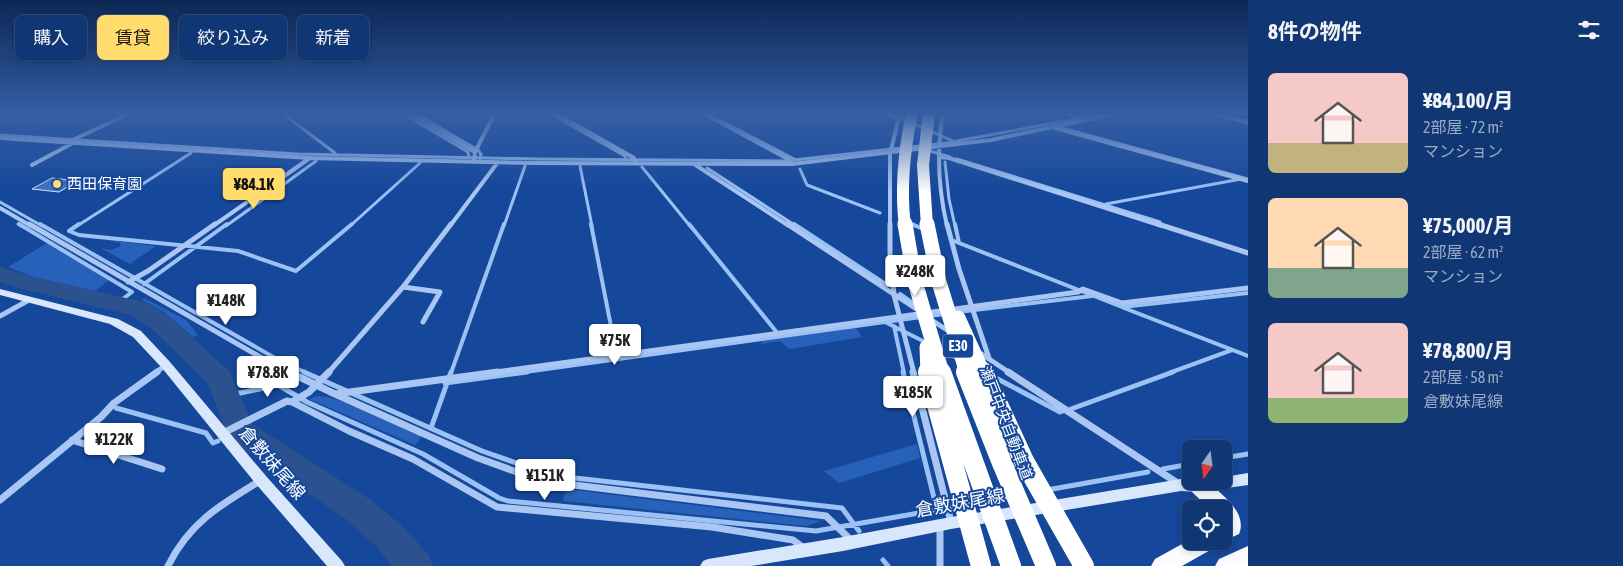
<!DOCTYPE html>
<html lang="ja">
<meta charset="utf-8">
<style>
:root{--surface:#103674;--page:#193e79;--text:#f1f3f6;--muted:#9cabc5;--line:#305086;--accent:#ffdc6c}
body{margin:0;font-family:"Asap Condensed","Noto Sans JP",sans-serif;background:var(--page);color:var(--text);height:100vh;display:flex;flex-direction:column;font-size:19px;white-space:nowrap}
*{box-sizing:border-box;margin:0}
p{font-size:16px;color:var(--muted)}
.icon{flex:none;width:28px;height:28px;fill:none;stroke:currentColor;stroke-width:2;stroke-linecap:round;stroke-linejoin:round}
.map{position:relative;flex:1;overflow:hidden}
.panel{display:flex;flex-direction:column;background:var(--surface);width:375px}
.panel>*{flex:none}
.guide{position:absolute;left:15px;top:15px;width:475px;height:45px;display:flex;gap:10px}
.needle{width:32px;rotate:194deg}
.fabs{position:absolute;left:1182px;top:440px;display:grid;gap:10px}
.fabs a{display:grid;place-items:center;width:50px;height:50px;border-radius:8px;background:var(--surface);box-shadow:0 2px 8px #0003,0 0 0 1px var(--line);font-size:25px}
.price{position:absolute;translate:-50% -42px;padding:0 11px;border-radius:5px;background:#fff;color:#222;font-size:16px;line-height:32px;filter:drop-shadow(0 1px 2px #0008)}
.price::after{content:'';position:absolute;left:50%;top:30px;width:15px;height:11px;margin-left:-8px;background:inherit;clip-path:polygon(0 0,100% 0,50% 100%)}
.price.current{background:var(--accent);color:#111}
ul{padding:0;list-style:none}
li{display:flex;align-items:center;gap:15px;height:125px;padding:0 20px}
li span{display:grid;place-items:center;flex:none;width:140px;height:100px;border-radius:8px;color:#555}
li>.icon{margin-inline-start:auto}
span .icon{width:60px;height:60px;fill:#fffc;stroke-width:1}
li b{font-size:21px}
h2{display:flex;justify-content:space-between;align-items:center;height:60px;padding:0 20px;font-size:21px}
.tag{padding:0 18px;border-radius:8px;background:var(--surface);box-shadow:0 2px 8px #0003,0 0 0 1px var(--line);font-size:18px;line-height:45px}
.tag.current{background:var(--accent);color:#111}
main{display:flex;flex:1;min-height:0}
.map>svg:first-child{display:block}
</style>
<main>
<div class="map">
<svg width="1248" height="566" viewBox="0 0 1248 566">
<rect width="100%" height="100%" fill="#15489b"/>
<!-- green -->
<path fill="#2861b9" d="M106,240L156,246L130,264L101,248L111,250L121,246L120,243Z
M47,243L109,280L95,291L34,277L8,267Z
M144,298L186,320L198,335L193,337L164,312L142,300Z
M856,328L862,337L789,349L780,341L760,344L763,341Z
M318,396L327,397L341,401L423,435L415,445L309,399Z
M917,444L920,458L839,483L824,471Z
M566,489L821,521L806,526L563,501Z"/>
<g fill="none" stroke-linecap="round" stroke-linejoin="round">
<!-- stream-far2 -->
<path stroke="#9cc1f5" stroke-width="3" d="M282,113L335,153L334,155
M402,113L468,152L469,158
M415,113L478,150L481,154L480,159
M549,113L625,156L626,160
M898,117L953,141
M1080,117L1097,113
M720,120L796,160
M1062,128L1248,179
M0,135L298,154L538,159L785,161L946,143L1076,119
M927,150L950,157
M957,159L1160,222
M945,162L949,199L955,226
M580,166L592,226
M642,167L690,226
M707,168L796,226
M800,169L807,185L880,213
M0,202L42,226
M1106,204L1241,179
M908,223L915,226
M18,224L21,226
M77,226L191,153
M226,226L316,161
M350,226L420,163
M504,226L525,166"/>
<!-- stream-far1 -->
<path stroke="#9cc1f5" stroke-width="4" d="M19,224L132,292L116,304
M40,224L282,362L307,373
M79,224L69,231L79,235L238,251L296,271L352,224
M591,224L616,352
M689,224L779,335
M794,224L887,285
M912,224L925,230
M955,224L959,243
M954,241L1122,307L1248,293
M144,284L227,224
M900,294L917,306
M1124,308L1248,356
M958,312L1092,296
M928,316L946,314
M887,323L925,342
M894,326L904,373
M941,350L959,359
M451,373L504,224
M518,373L921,317
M1169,373L1232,350"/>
<!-- stream -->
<path stroke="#9cc1f5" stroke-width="5" d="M304,372L482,451L528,467L575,478L842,508L859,531
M903,372L937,510
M994,377L1060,412L1063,411
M445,383L527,372
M226,396L278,385L307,402L423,454L499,498L508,501L816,531L959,506
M116,408L206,433L213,443L218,441
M1071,409L1173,372
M431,428L451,372
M235,433L240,431
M1224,458L1248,454
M1163,469L1191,464
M1047,490L1148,472
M993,500L1011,497
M883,560L888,566"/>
<!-- river -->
<path fill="#2c518f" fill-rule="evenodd" d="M0,267L33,277L148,303L170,317L230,372L252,424L371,500L401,525L428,554L433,566H392L377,547L347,520L229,439L208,384L152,329L131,315L18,288L0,282Z"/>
</g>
<!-- building -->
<path fill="#3d71c2" stroke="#d2e3fd" d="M52,178L78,181L59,192L32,189Z"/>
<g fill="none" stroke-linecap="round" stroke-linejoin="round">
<!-- minor-far2 -->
<path stroke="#aac7f3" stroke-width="4" d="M409,113L475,152L474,161
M555,113L634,158L636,163
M703,113L788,159L792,164
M884,113L898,119
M943,113C936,152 938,187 947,226
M1065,113L1086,120
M1208,113L1248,122
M1055,128L1248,181
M0,138L310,158L531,163L792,164L991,140L1119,113
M68,142L131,113
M475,152L495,113
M939,157L949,158L1162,226
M694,164L789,226
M32,165L73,143
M0,208L31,226
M213,226L310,158
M450,226L498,162
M890,226V154L900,113"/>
<!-- minor-far1 -->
<path stroke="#aac7f3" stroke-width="5" d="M29,224L269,362L292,373
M787,224L921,312
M890,224V253L894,295L914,373
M947,224L959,269L989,358
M1158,224L1248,253
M128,282L148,271L215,224
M403,287L440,292L423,322
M0,316L29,300
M930,319L950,332
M977,351L1010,373
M155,373L166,365
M328,373L403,287L451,224
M489,373L1078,292L1083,289L1122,303L1248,288"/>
<!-- minor -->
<path stroke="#aac7f3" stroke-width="7" d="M289,372L335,394L498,372
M913,372L951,522
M1008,372L1179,484
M335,394L478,458L525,475L566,484L826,516L852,541
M292,402L349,431L413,459L497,507L712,527L793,540L804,548
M223,433L287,401L292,402L309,392L329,372
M72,440L162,469
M0,500L101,417L114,403L157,372
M940,527V566
M168,566C189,523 220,505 260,481"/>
<!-- secondary -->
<path fill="#d9e7fc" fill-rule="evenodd" d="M0,289L118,319L141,331L170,362L266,476L342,561L345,566H327L256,484L162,368L133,337L110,324L0,295Z
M1248,473V485L1199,492L1181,491L951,529L843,551L751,566H700L703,561L708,559L843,537L951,517L1181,479L1191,480V481H1224V477Z"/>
<!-- trunk -->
<path fill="#fafcff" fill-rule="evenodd" d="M1192,481H1207C1221,494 1248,512 1239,534L1224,541V509H1210L1192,492L1189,486Z
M1191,539V541H1217L1214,548L1182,566H1151L1155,559Z
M1248,546V566H1215L1219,559Z"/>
<!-- motorway-bridge-far2 -->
<path stroke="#fff" stroke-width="12" d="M905,226C900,187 904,151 912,113
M927,226L923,165L929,113"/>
<!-- motorway-bridge-far1 -->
<path stroke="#fff" stroke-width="15" d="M905,224L915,282L942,373
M927,224L939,282L967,373
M958,318L983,373
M927,347L928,373"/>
<!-- motorway-bridge -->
<path stroke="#fff" stroke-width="20" d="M928,372L981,566
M941,372L1011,566
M966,372L1002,463L1046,566
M983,372L1024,461L1084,566"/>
</g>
<!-- sky -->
<linearGradient id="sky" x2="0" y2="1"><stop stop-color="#0c2855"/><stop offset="0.59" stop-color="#355ea4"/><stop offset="1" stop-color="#355ea4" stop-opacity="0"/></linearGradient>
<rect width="1248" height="192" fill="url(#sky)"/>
<!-- markers -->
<circle fill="#ffdc6c" stroke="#15489b" stroke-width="2" cx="57" cy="184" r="5"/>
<g text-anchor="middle" stroke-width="4" stroke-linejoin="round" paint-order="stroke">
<!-- shield labels -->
<rect fill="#15489b" stroke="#b9c8e1" stroke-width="1" x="943" y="334.5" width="30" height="23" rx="4"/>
<g font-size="14" font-weight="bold" fill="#fff">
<text x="958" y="351">E30</text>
</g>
<!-- poi labels -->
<g font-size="15" fill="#fff" stroke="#15489b" text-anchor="start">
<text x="67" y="189">西田保育園</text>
</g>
<!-- street labels -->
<g font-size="15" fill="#fff" stroke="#15489b">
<text transform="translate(1006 423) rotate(69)" y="5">瀬戸中央自動車道</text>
</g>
<!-- near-street labels -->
<g font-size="18" fill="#fff" stroke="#15489b">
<text transform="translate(272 463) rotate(49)" y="6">倉敷妹尾線</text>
<text transform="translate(960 503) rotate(-10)" y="6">倉敷妹尾線</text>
</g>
</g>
</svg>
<div class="fabs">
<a><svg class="needle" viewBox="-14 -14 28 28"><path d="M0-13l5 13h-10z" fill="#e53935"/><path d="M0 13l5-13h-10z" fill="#9cabc5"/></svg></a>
<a><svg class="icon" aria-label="locate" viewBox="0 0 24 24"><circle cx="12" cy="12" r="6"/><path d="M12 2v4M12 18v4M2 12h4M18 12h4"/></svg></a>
</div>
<b class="price current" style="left:254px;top:210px">¥84.1K</b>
<b class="price" style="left:915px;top:297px">¥248K</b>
<b class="price" style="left:226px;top:326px">¥148K</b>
<b class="price" style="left:615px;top:366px">¥75K</b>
<b class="price" style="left:268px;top:398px">¥78.8K</b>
<b class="price" style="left:913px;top:418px">¥185K</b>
<b class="price" style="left:114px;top:465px">¥122K</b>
<b class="price" style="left:545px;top:501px">¥151K</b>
<div class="guide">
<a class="tag">購入</a>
<a class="tag current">賃貸</a>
<a class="tag">絞り込み</a>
<a class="tag">新着</a>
</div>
</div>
<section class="panel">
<h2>8件の物件<svg class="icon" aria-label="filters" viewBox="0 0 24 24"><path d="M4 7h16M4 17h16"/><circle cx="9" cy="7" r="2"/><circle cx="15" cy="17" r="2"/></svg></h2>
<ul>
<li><span style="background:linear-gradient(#f6c9c9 70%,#c2b280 0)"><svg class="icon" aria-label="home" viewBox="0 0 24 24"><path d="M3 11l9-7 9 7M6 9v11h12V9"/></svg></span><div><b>¥84,100/月</b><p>2部屋 · 72 m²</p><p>マンション</p></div></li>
<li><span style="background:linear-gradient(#ffd9b3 70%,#7fa58c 0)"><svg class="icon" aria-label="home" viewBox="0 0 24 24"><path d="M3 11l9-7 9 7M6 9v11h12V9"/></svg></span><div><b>¥75,000/月</b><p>2部屋 · 62 m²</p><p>マンション</p></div></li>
<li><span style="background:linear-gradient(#f6c9c9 75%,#8fb573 0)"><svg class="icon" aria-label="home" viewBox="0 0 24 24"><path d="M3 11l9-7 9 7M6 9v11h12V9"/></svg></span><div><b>¥78,800/月</b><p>2部屋 · 58 m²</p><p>倉敷妹尾線</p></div></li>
</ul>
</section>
</main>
